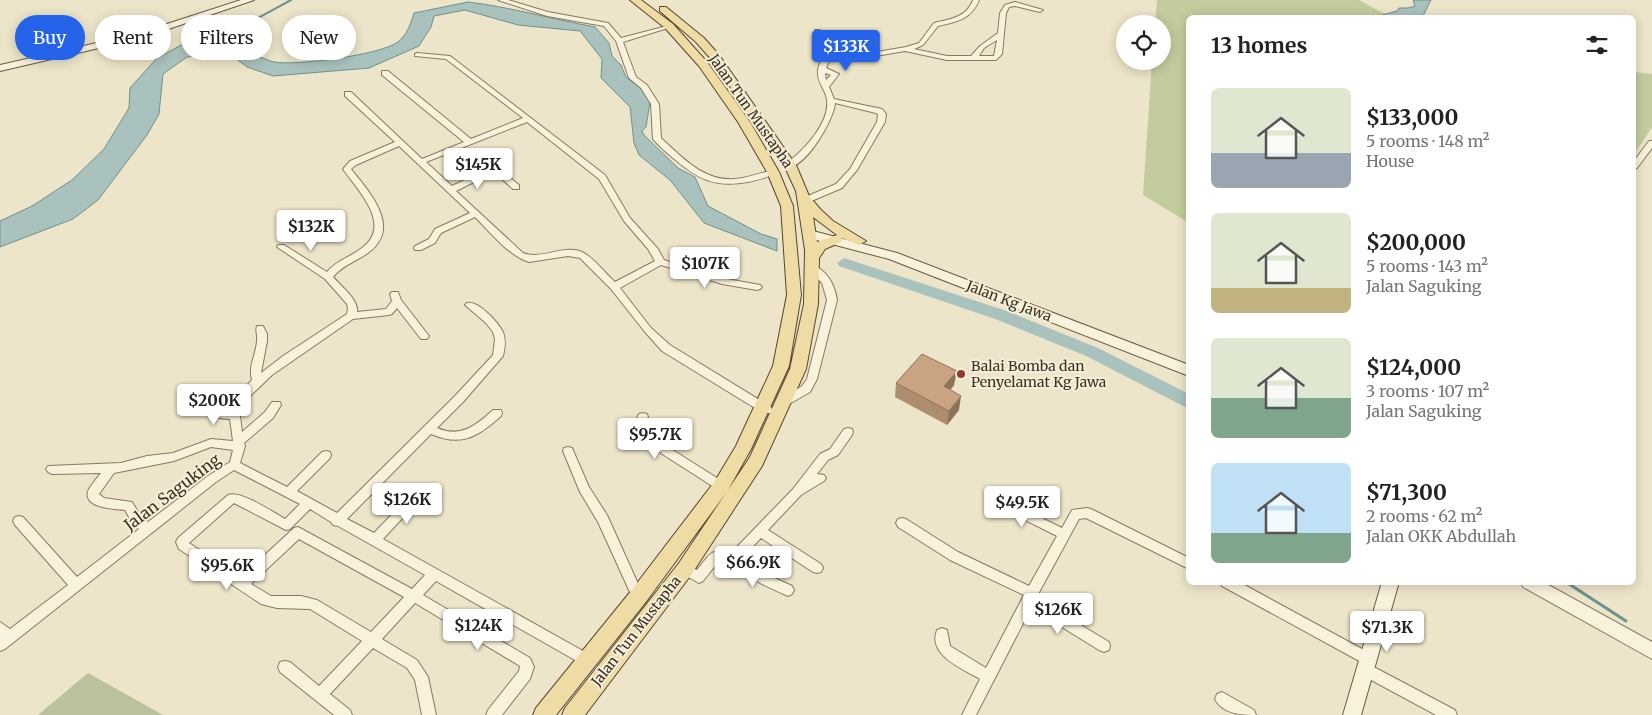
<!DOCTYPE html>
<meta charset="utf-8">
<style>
:root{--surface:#fff;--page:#f2f2f2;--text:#222;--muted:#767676;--accent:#2563eb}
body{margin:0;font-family:Merriweather,serif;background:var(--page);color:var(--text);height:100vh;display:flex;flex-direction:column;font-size:19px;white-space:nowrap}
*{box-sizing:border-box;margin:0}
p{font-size:16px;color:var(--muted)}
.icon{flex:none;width:28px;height:28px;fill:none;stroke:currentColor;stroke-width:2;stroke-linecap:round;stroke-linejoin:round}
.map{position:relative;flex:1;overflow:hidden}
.details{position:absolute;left:1186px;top:15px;width:450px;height:570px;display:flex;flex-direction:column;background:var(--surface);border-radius:8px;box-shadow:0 2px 12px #0003}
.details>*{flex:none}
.top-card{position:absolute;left:15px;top:15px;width:475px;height:45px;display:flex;gap:10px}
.controls{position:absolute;left:1116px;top:15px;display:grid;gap:10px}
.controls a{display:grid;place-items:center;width:55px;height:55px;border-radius:50%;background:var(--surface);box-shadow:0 2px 12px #0003;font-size:25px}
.price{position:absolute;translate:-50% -42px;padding:0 11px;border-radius:5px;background:#fff;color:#222;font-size:16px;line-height:32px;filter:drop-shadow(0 1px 2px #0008)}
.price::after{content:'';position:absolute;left:50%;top:30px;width:15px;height:11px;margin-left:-8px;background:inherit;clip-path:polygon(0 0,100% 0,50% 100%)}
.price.selected{background:var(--accent);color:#fff}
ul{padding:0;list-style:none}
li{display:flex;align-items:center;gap:15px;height:125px;padding:0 25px}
li span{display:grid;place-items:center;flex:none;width:140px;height:100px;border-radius:8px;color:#555}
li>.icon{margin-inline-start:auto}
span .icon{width:60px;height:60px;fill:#fffc;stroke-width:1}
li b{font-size:21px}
h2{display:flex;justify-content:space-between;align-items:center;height:60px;padding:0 25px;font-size:21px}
.tag{padding:0 18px;border-radius:22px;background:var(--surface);box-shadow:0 2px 12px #0003;font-size:18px;line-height:45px}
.tag.selected{background:var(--accent);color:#fff}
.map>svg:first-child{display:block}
</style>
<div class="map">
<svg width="1652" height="715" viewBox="0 0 1652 715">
<rect width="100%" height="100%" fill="#ede5c9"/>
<!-- green -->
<path fill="#c3cc9d" d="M1157,0H1359L1383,13L1399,17L1189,18V223L1143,195L1152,61H1162V24H1155Z
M1634,72L1652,74V127L1634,155Z"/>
<!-- cemetery -->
<path fill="#bac19c" d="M88,673L163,715H38Z"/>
<!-- water -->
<path fill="#aac2bd" stroke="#70908b" d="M1413,0H1431L1423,16L1375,17L1397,11L1399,8H1408L1415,6Z
M468,2C510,7 552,19 595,27L609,43L612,56L621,65L626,77L644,91L650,102L646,127L642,131L644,135L678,168L695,177L708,206L761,234L777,239V251L704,223L670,180L639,155L634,143L630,107L601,78L602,59L580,31L518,25L465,10L434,16L431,27L419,46L369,68L273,76L247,67L226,51L187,57L163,74L159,114L147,135L98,200L73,219L0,247V221L32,206L72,180L104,149L129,108L130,88L156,59L181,45L214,42L236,44L257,38L259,57C264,58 269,61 274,62C296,66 380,55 398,42C407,35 411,23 414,13Z"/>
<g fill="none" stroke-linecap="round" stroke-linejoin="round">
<!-- stream-far1 -->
<path stroke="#70908b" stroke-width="2" d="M214,42L291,0"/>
<!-- stream -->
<path stroke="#70908b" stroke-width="3" d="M1566,582L1626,621"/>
<!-- river -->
<path fill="#aac2bd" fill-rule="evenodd" d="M844,258L1007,311L1098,348L1189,394V409L1086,356L995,319L839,266L837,263Z"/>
<!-- minor casing -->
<g stroke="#8a785e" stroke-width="2">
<path id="minor" d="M498,0H508L548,12L608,23L621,38L671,25V27L623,42L636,77L647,85L659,104L661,138C682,157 704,182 735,179C748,178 760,173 773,170L777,172C770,177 757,180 748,182C714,188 698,179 673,158C666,152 659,146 653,139L651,104L641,88L629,78L616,41L604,26L547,16Z
M973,0H979C972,19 956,22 938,26L923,45L914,49L947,56H971L980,46L998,33L1000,13L1005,5L1015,2L1043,10L1040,12L1015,6L1009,7L1006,13L1002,54L996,60H947L905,51L876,56L849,45H841L830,59L826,68L839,74L829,87L834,99L882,109L886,114L885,122L857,170L842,188L809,202H803V198L836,184L850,169L877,122L878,114L876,113L835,103C834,120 805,169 787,167V163C804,150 830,123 827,100C826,90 816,81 818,70C819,60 830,50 836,42L815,32V30H819L877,52L906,47L919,43L934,23C950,19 966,18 973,0ZM997,40L994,56H979L984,48ZM825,73L831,75L826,80Z
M417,53L450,56L605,175L630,218L658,249L664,260L722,278L760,285L762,287L760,289L757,290L722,284L661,265L620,288L651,328L670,345L771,407L772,410L771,413H763L662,351L645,332L611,289L580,258L568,256L529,262C509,256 490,232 475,217L441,233L435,243L421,250H415L414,248L415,246L429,239L435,229L470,213L399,146L356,165L351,169C371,194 404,230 365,255C354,262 342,266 333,277C341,286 359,300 357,312L386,309L392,301L390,294L392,292H398L401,300L429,336L427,339H421L397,308L392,314L389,315L353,319L272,375L245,401L241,409L240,416L242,432L265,412L272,402H280L281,405L273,418L244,443L245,446L240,463L287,487L322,452L326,451L330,452L331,455L330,458L297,491L337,513L455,396L493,355L495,339L493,332L486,323L465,305L467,303C478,300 498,322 503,332C506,340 505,348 503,356L463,402L437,428C460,438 476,426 493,410H501L502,413L501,416C478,437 461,447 431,434L347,519L374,533L418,487L422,485L426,487L428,490L426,493L383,539L592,656L594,660L592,664L587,666L582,664L436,581L423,595L530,658L534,667L530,679L502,715H486L488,710L519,671L520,666L415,603L382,639L417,660L428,677L436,715H422L415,680L407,668L373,648L330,694L350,710L352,715H334L280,672L278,667L280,662L285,661L290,662L319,686L362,641L310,609L277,608L261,604L179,549L176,542L178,538L228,495C240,490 273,512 285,519L300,504L234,470L216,482L5,649L0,651V622L10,629L68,585L15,525L13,521L15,517L19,516L23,517L77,577L139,529L134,526L125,510C114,509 80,508 89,489C92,484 97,478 101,473L52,474L48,472L46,469L48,466L121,463L147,456L173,453L211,439L233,441L230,419C218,418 202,417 195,407L196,404C202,403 222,410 230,411L238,395L252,380C248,366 256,355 257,341C258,335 255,331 257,326H263L267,334V341L261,373L283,356L347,314L348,308L347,304L325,279L277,247L278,245H284L327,272C336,261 348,258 359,250C395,227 359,192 343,169L350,161L395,142L345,96V92H351L422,159L464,142L382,75V71H388L471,139L523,118L446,59L415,56V54ZM527,122L599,179L624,221L648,249L655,261L615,282C606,274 597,262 587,255C568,241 543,261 523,253L456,191L494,172L513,189H519V185L478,152H475V156L490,168L452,186L426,162ZM211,447L233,450L230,462L208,476L148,522L142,518L132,502L104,498L99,494L114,473L174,461ZM234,503L286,530L290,529L310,509L331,522L333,525L338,526L425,575L412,589L298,527L294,528L241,577L189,543ZM299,539L404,597L371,632L317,600L301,596H271L251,584Z
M1649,141H1652V148L1637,168H1634V161Z
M812,265C827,270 835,285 837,300L817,379L810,392L784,407L780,406L779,403L780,400L802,386L807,379L827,300L822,283L807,268Z
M643,413L647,414L648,417L641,430L725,483L727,486L725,489L721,491L717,489L631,434L630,431L639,414Z
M848,428L852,429L853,432L852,435L838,455L828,460L817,474L824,475L826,478L824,481L801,495L768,530L821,564L823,568L821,572L817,573L813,572L761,538L742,558L770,576L792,586L794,590L792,594L788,596C779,592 770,588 762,584C747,576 736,565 719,561L703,581L699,583L681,573L679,569L681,565L685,564L697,570C711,554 709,548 731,553L793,489L820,454L830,449L844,429Z
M568,447L572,448L589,487L607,515L644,597L642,601L638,603L634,601L598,522L580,492L563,451L564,448Z
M993,494L1062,528L1072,510L1087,508L1091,509L1189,558V569L1086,518L1079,519L1036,598L1109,642L1110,646L1109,650L1104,652L1099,650L1031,608L976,715H962L980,679C963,669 927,655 937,630L942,628L947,630L950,646L986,668L1024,595L950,560L898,527L896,523L898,519L902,518L906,519L958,552L1029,586L1057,536L989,502L987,499L989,496Z
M1220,582H1239L1373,655L1375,659L1373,663L1370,665L1455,710L1457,715H1436L1360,674L1358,669L1360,664L1363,663L1222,586Z
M1222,692L1254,710L1256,715C1242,715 1222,714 1215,699L1217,694Z"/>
</g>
<!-- tertiary casing -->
<g stroke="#8a785e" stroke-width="2">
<path id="tertiary" d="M1521,582H1543L1652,642V659L1523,587Z"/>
</g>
<!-- secondary casing -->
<g stroke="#6c5941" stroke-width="2">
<path id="secondary" d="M241,0H254L142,38L0,71V65L136,34Z
M809,230L897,253L1189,365V376L889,259L805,237L803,234L805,231Z
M1382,582H1399L1361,715H1343Z"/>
</g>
<!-- primary casing -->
<g stroke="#584632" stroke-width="2">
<path id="primary" d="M630,0H641L673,24L707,62L750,122L779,172L793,206L801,295L789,366L751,449L728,490L750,457L790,369L804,304L805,250L796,191L784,165L711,59L696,42L660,11V7H666L704,38L719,55L796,165L809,196L821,210L833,221L866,241L859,245L842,238L841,242L825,249L819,258L818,304L806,369L762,466L691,575L585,715H562L565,708L679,563L726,493L645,603L556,715H533L536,708L631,591L715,481L736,446L773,366L787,295L781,206L767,172L738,122L699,66L665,28ZM813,217L837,235L817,242Z"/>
</g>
<!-- minor -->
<use href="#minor" fill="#f8f2dd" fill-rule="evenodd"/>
<!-- tertiary -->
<use href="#tertiary" fill="#f8f2dd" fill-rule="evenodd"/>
<!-- secondary -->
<use href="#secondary" fill="#f8f2dd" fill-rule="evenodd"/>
<!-- primary -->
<use href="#primary" fill="#eedca4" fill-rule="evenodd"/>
</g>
<!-- wall -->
<path fill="#ae8d6f" d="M896,383L954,385L950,390L959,410L947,425L895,397Z"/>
<!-- shaded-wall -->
<path fill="#8d735a" d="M957,371L954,385L942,401L944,386Z
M961,396L959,410L947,425L949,411Z"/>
<!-- building -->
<path fill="#caa481" stroke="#8d735a" d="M922,354L957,371L944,386L961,396L949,411L896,383Z"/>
<!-- markers -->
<circle fill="#973630" stroke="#f5efd9" stroke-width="2" cx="961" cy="374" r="5"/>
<g text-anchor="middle" stroke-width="4" stroke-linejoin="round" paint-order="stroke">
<!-- street labels -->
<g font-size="14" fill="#3b2f21" stroke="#f5efd9">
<text transform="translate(751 111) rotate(55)" y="5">Jalan Tun Mustapha</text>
<text transform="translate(1009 301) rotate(21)" y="5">Jalan Kg Jawa</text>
<text transform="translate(636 631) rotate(-52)" y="5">Jalan Tun Mustapha</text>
</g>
<!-- poi labels -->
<g font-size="14" fill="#3b2f21" stroke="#f5efd9" text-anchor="start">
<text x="971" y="371">Balai Bomba dan<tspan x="971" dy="16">Penyelamat Kg Jawa</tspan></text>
</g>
<!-- near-street labels -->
<g font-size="16" fill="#3b2f21" stroke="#f5efd9">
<text transform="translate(172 492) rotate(-37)" y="6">Jalan Saguking</text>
</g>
</g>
</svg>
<div class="controls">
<a><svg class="icon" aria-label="locate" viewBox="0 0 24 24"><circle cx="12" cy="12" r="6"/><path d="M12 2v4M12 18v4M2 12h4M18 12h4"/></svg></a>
</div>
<b class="price selected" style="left:846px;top:72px">$133K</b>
<b class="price" style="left:478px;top:190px">$145K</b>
<b class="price" style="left:311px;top:252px">$132K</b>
<b class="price" style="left:705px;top:289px">$107K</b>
<b class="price" style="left:214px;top:426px">$200K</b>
<b class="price" style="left:655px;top:460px">$95.7K</b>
<b class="price" style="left:407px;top:525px">$126K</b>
<b class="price" style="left:1022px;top:528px">$49.5K</b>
<b class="price" style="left:753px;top:588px">$66.9K</b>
<b class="price" style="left:227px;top:591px">$95.6K</b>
<b class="price" style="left:1058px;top:635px">$126K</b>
<b class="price" style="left:478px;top:651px">$124K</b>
<b class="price" style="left:1387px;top:653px">$71.3K</b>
<div class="top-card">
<a class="tag selected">Buy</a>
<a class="tag">Rent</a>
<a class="tag">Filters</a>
<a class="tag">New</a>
</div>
<section class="details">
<h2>13 homes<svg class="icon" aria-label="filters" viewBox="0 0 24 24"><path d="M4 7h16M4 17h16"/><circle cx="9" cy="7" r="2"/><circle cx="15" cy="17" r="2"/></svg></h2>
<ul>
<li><span style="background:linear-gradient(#dfe7d0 65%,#9aa5b1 0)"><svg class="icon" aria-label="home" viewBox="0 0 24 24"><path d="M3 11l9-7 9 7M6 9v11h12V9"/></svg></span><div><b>$133,000</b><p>5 rooms · 148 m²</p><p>House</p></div></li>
<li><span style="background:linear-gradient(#dfe7d0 75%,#c2b280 0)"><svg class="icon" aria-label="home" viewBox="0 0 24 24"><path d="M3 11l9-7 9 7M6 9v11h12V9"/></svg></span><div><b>$200,000</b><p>5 rooms · 143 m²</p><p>Jalan Saguking</p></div></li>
<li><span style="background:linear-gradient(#dfe7d0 60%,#7fa58c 0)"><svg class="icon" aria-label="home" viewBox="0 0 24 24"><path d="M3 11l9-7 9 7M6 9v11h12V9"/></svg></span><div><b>$124,000</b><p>3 rooms · 107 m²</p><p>Jalan Saguking</p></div></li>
<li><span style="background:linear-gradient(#bfe0f5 70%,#7fa58c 0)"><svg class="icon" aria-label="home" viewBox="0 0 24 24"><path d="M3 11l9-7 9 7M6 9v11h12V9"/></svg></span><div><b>$71,300</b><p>2 rooms · 62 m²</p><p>Jalan OKK Abdullah</p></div></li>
</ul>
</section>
</div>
